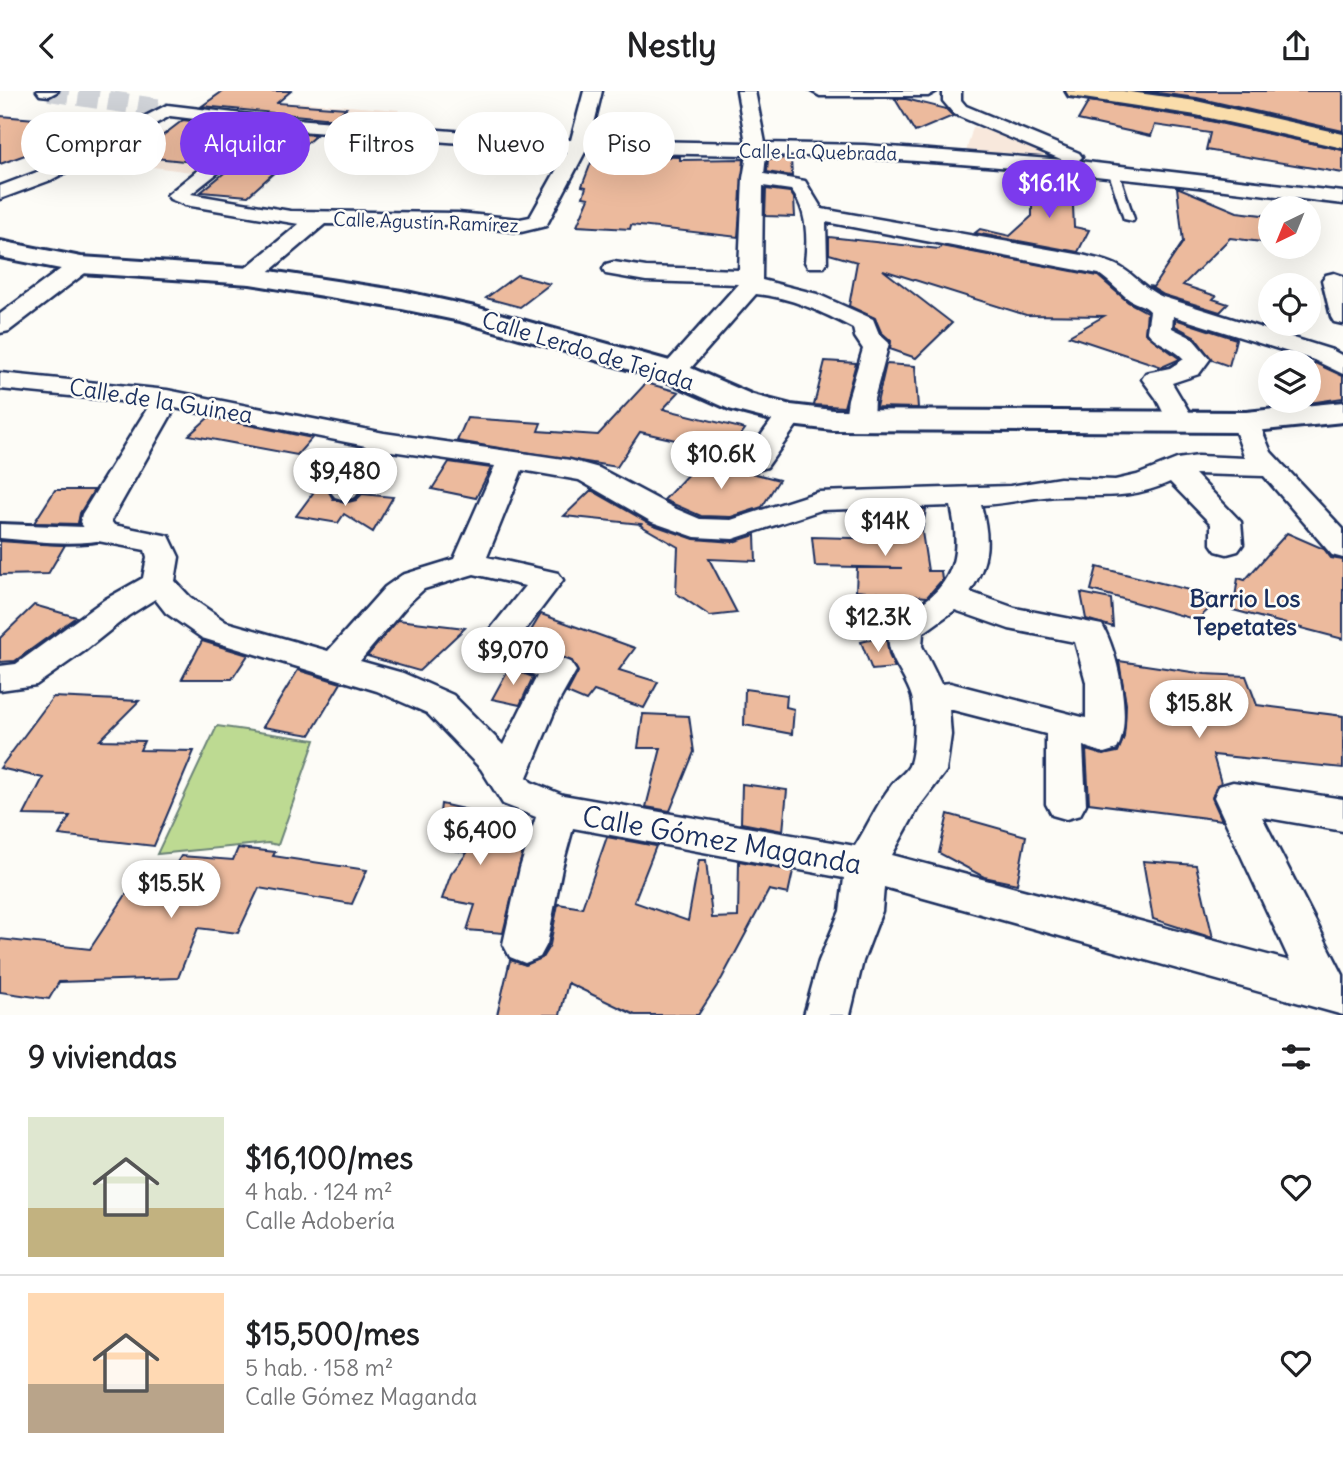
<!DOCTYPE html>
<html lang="es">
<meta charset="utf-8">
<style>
:root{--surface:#fff;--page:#f2f2f2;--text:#202124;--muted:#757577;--line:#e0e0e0;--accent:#7c3aed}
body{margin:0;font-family:Delius,sans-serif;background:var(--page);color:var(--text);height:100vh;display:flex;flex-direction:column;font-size:26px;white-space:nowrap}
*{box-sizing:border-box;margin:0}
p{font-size:23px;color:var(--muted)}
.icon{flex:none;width:38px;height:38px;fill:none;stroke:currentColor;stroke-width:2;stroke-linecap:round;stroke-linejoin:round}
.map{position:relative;height:924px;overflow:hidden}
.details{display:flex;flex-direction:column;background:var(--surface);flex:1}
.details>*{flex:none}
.hud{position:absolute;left:21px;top:21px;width:700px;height:63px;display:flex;gap:14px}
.needle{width:46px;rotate:223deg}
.tools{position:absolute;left:1258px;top:105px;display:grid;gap:14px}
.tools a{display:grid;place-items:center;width:63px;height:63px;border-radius:50%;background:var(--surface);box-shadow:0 7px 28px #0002;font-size:35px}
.price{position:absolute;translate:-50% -60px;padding:0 16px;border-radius:24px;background:#fff;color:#222;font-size:23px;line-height:46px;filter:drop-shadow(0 2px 4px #0008)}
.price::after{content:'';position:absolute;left:50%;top:42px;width:21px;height:16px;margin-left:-10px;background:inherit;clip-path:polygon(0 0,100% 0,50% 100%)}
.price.active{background:var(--accent);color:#fff}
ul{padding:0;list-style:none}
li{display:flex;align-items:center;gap:21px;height:175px;padding:0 28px}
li+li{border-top:2px solid var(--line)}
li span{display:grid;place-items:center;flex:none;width:196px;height:140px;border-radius:0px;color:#555}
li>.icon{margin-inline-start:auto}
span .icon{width:84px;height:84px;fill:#fffc;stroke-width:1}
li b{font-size:30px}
h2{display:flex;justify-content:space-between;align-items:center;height:84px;padding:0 28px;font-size:30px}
.pill{padding:0 24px;border-radius:32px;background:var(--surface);box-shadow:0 7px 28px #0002;font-size:24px;line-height:63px}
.pill.active{background:var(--accent);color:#fff}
header{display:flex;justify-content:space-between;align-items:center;height:91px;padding:0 28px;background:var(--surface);font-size:32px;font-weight:800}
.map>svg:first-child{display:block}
</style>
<header><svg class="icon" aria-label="back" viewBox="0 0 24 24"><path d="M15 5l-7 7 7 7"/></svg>Nestly<svg class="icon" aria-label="share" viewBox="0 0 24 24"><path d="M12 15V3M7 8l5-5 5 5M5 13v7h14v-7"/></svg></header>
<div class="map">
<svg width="1343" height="924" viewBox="0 0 1343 924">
<rect width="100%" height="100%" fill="#fdfcf7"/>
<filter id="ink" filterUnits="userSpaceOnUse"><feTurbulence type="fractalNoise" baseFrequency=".0143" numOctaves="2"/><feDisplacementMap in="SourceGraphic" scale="14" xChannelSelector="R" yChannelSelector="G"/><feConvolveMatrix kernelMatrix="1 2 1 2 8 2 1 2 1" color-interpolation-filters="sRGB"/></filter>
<g filter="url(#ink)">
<!-- built -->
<path fill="#f8e8dc" d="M299,11L399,19L386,32L284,24Z
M973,36L989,39L1044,58V68L966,61Z
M147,39L242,50L200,82L98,69Z"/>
<!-- green -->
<path fill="#bdda92" stroke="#6c8478" stroke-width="2" d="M217,635L315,649L278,754L268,752L157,763Z"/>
<!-- building -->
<path fill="#ecba9d" stroke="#1b2f5e" stroke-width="2" d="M223,0H291L277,12L346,17L334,28L202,15Z
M1142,0H1343V40L1197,7Z
M895,8H906L946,18L953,25L915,41Z
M1089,10L1196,27L1343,59V82L1206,59L1210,42L1155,34L1151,45L1078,29Z
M0,25L47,29L85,53L65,63L36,60L0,73Z
M183,29L246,37L203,72L136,65Z
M274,41L316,44L248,105L201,101Z
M594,64L680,66V69L744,68L738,146L631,134L630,138L577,135L589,107L583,106L586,96L582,95Z
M791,67L792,85L767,81L768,68Z
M1032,90L1072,94L1074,136L1089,139L1078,161L975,142L980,138L1010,145L1032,125Z
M1177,96L1237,121L1270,125V152L1230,147L1183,194L1216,205L1213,208L1228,213L1220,221L1164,204L1149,195L1153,196L1183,151Z
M766,98L790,101L794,107L795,126L765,125Z
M829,146L939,158L941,155L1098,185L1128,211L1147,221L1145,242L1180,268L1162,276L1069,245L1104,225L1026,224L883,179L952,232L916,267L890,258L891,250L881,241L875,227L849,215L857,171L829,163Z
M517,184L550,193L520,216L486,207Z
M1175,228L1236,248L1229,275L1212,269L1194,245L1175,235Z
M825,270L856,272L844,316L814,314Z
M1315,272L1343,285V307L1309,312V277Z
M886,273L915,275L918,317L876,316Z
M646,292L679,301L663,318L745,338L728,361L640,341L617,376L457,350L467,327L541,332L538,340L598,344Z
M209,326L312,347L297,364L189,344Z
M701,369L779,389L762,416L731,426L701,425L664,409Z
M449,371L491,377L476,407L432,398Z
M304,396L328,399L333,408L344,412L356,409L362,403L393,406L373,441L344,423L338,432L296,425L313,402Z
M55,399H94L80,422L78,433L34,432Z
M591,399L651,433L694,448L733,451L755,444L756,470L709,468L737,522L710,525L676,502L678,456L640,434L641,433L564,425Z
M926,418L922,441L928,480H941L942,489L927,506L856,500L857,477H902L815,475L812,446L889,448L888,420Z
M1287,442L1324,458L1331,467L1343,469V548L1233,519L1238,487L1245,489Z
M0,450L42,453L65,454L48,483L0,484Z
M1097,476L1221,507L1197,529L1091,499Z
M1081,502L1111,508L1113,536L1086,528Z
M34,514L76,526L15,570L0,571V547Z
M541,523L635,557L619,579L658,591L644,617L594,600L586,610L567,602L578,581L572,570L524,551Z
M398,529L465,537L419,580L367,565Z
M886,545L889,564L895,577L872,579L861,551Z
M202,550L248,564L232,588H182Z
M1119,570L1205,583L1246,585L1257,614L1343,625V677L1213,664L1221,692L1217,694L1212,707L1222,729L1089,712L1086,659L1103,664L1118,661L1124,646L1126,613Z
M509,577L533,586L520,614L492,608Z
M298,579L341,592L310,644L263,636Z
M745,598L787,604L786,616L794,618L792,643L744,634Z
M53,606L139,610L100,649L144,650L140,659L194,660L154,755L59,744L70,725L24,724L43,687L0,677Z
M643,623L689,625L694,661L670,720L646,716L661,657H638Z
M742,693L787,699L783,740L741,732Z
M441,713L472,720L523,760L503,842L467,839L475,814L442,808L451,783L467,762L436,755Z
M948,723L1026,745L1017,793L984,786L939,762Z
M607,746L656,755L634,811L688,830L699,769H706L712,827L738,826L739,770L793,780L788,803L769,799L722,887L698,924H635L568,892L560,924H497L510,869L526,874L542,867L550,854L558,813L582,817Z
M238,757L275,761L273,765L367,779L352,813L259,797L238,842L198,837L178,887L59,891L49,908L0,901V848L90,858L135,790L158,802L181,765L233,769Z
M1143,770L1196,774L1213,847L1153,828Z"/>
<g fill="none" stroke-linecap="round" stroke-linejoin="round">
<!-- minor-tunnel -->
<path stroke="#d0d3d8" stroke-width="20" stroke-dasharray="20 10" stroke-linecap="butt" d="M49,0L167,19"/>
<!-- service casing -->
<g stroke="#1b2f5e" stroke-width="5">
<path id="service" d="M1109,77L1118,79L1134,128L1133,130L1124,128L1108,79Z"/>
</g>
<!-- pedestrian casing -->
<g stroke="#1b2f5e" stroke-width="6">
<path id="pedestrian" d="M0,433L112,437L116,442L112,447C77,456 36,450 0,447Z"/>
</g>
<!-- minor casing -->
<g stroke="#1b2f5e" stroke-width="5">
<path id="minor" d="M37,0H58L49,5L40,4Z
M584,0H602L590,49L746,52L737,0H755L765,52L864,54L1063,69L954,23L943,10V0H961V9L966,15L1079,62L1082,66L1078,70L1343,101V113C1151,90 960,67 766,64L764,83L805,90L822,118L1082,164C1093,167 1106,169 1116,174C1135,183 1142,197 1163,206L1332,259L1343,265V283L1314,269L1173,225L1172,237L1192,247L1210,268L1199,283L1172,292L1194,329L1190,335L1180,337L1170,335L1156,307L1142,288L1146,282L1170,277L1184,268C1173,256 1155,252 1147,240L1150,220C1144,213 1137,214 1130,209C1120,202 1111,191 1099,183L826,131L827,171L824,176H808L805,171C808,147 807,118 791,99L763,95L762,189L817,203L873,228L879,243L889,252L874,308L873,329L869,335L859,337L849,335L845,329L848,308L863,258L855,246L853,237C822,221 791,206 756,203L682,287L673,289L664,287L660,281L664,275L738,193L646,190L606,183L603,178L606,173L614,171L646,176L739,179L743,87L747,64L585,61L546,135L521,141L458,134L325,133L258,190H242L238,185L242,180L299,133L185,114L170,108L167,104L253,35L170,25L51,89L0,108V95L37,81L167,14L269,26L571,49ZM273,38L567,60L530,126L520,128L458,122L290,120L191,103Z
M811,0H937L928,5H820Z
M81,167L89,169L92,174L89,179L9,240L0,242V223L73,169Z
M1334,182L1343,185V233L1334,231L1331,226L1322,189L1326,184Z
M0,282L167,299L384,342L570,369L599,377L674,417L700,428L731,429L818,401L1010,395L1060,387L1115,389L1137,384L1177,368L1198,365L1245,367L1232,331L1236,325L1246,323L1256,325L1271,361L1343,438V467L1332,464L1264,385L1195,383L1241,431L1243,453L1238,460L1227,463L1216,460L1211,453V433L1170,391C1130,409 1104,404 1062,405C1035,405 1008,413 981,414C990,447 990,471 970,501L1015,517L1102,534C1118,561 1133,630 1117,658L1104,662L1083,655L1086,713L1080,724L1066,728L1052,724L1046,713V643L949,618L951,644L946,680L918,717L892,764L1290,870L1214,706L1219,695L1233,691L1343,708V740L1262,726L1343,884V924L884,796L882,820L863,870L850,924H804L819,870L840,820L844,787L573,737L562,777L547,853L540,866L525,872L510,866L503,853L520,777L536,726L503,713L481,678L427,622L377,600L202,547L166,522L155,508L128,525L83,561L36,594L0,599V575L16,573L104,509L143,487L147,466L145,459L93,449L80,431L82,423L150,313L0,298ZM175,317L366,355L330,400L335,406L345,409L355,406L391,360L495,375L454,468L402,484L385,496L328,560L226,531L190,506L175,490L179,466L169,445L114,434L111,430ZM522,379L579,389L652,431L695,446L733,448L821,419L951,415C961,459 957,491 915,517C907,522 894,527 891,536C881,562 906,583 912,606C916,620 915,662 909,675C905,683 895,688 891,695C877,713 867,736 855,755L563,704L531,691L527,686L558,612L576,580L570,571L516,551L563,489L558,482L487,466ZM474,483L525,495L477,555L482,563L537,585L503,654L453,604L403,582L360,570L409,512L424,498ZM955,519L1009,538L1075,551L1086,591V627L950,592L941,593L922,555L923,542Z
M790,316L800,318L804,324L767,376L757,379L747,376L743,370L747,364L780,318Z"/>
</g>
<!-- tertiary casing -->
<g stroke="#1b2f5e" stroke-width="6">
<path id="tertiary" d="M0,150L81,166L250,177L402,200L475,216L684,274L753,304L791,314L833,319L1246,321L1343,311V331L1246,341L833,339L790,334L729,318L662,288L460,230L402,218L250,193L81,182L0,166Z"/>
</g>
<!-- primary casing -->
<g stroke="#1b2f5e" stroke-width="6">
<path id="primary" d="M1066,0H1123L1196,10L1343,43V57L1196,24L1077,6L1069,5Z"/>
</g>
<!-- service -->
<use href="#service" fill="#fdfcf7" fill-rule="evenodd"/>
<!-- pedestrian -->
<use href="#pedestrian" fill="#fdfcf7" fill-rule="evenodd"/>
<!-- minor -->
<use href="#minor" fill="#fdfcf7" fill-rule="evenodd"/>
<!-- tertiary -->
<use href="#tertiary" fill="#fdfcf7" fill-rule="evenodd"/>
<!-- primary -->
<use href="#primary" fill="#faddab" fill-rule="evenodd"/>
</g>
</g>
<g text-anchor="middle" stroke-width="5" stroke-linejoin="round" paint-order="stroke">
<!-- far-street labels -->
<g font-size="19" fill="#1b2f5e" stroke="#fdfcf7">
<text transform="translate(818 61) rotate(1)" y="7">Calle La Quebrada</text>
<text transform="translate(426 131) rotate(2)" y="7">Calle Agustín Ramírez</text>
</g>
<!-- street labels -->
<g font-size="23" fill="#1b2f5e" stroke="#fdfcf7">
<text transform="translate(588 260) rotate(17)" y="8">Calle Lerdo de Tejada</text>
<text transform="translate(161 310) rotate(9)" y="8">Calle de la Guinea</text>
</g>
<!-- neighbourhood labels -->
<g font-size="24" font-weight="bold" fill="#1b2f5e" stroke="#fdfcf7">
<text x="1245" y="516">Barrio Los<tspan x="1245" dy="28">Tepetates</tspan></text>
</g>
<!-- near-street labels -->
<g font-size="28" fill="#1b2f5e" stroke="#fdfcf7">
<text transform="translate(722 749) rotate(10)" y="10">Calle Gómez Maganda</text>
</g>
</g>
</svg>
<div class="tools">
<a><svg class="needle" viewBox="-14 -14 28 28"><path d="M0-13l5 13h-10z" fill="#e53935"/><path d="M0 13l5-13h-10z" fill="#757577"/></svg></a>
<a><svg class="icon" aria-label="locate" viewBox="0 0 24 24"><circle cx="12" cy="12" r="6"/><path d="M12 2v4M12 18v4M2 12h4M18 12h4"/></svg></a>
<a><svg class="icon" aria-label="layers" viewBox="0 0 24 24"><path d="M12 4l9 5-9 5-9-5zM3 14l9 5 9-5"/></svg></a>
</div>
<b class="price active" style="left:1049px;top:129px">$16.1K</b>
<b class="price" style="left:721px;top:400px">$10.6K</b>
<b class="price" style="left:345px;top:417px">$9,480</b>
<b class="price" style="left:885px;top:467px">$14K</b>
<b class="price" style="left:878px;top:563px">$12.3K</b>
<b class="price" style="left:513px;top:596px">$9,070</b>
<b class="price" style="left:1199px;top:649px">$15.8K</b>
<b class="price" style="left:480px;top:776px">$6,400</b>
<b class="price" style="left:171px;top:829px">$15.5K</b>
<div class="hud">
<a class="pill">Comprar</a>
<a class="pill active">Alquilar</a>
<a class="pill">Filtros</a>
<a class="pill">Nuevo</a>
<a class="pill">Piso</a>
</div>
</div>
<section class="details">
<h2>9 viviendas<svg class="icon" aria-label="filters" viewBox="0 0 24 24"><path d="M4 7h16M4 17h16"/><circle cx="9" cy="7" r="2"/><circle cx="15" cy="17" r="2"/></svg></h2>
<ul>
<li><span style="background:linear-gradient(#dfe7d0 65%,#c2b280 0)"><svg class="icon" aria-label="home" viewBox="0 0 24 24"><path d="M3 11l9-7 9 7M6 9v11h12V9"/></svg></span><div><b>$16,100/mes</b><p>4 hab. · 124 m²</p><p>Calle Adobería</p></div><svg class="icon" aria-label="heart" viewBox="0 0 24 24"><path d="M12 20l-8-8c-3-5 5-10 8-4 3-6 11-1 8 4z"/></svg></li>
<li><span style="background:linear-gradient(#ffd9b3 65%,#b9a48a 0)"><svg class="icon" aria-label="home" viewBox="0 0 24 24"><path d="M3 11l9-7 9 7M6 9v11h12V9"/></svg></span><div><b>$15,500/mes</b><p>5 hab. · 158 m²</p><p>Calle Gómez Maganda</p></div><svg class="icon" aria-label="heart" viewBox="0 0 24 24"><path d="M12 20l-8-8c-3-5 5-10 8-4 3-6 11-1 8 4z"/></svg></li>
</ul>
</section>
